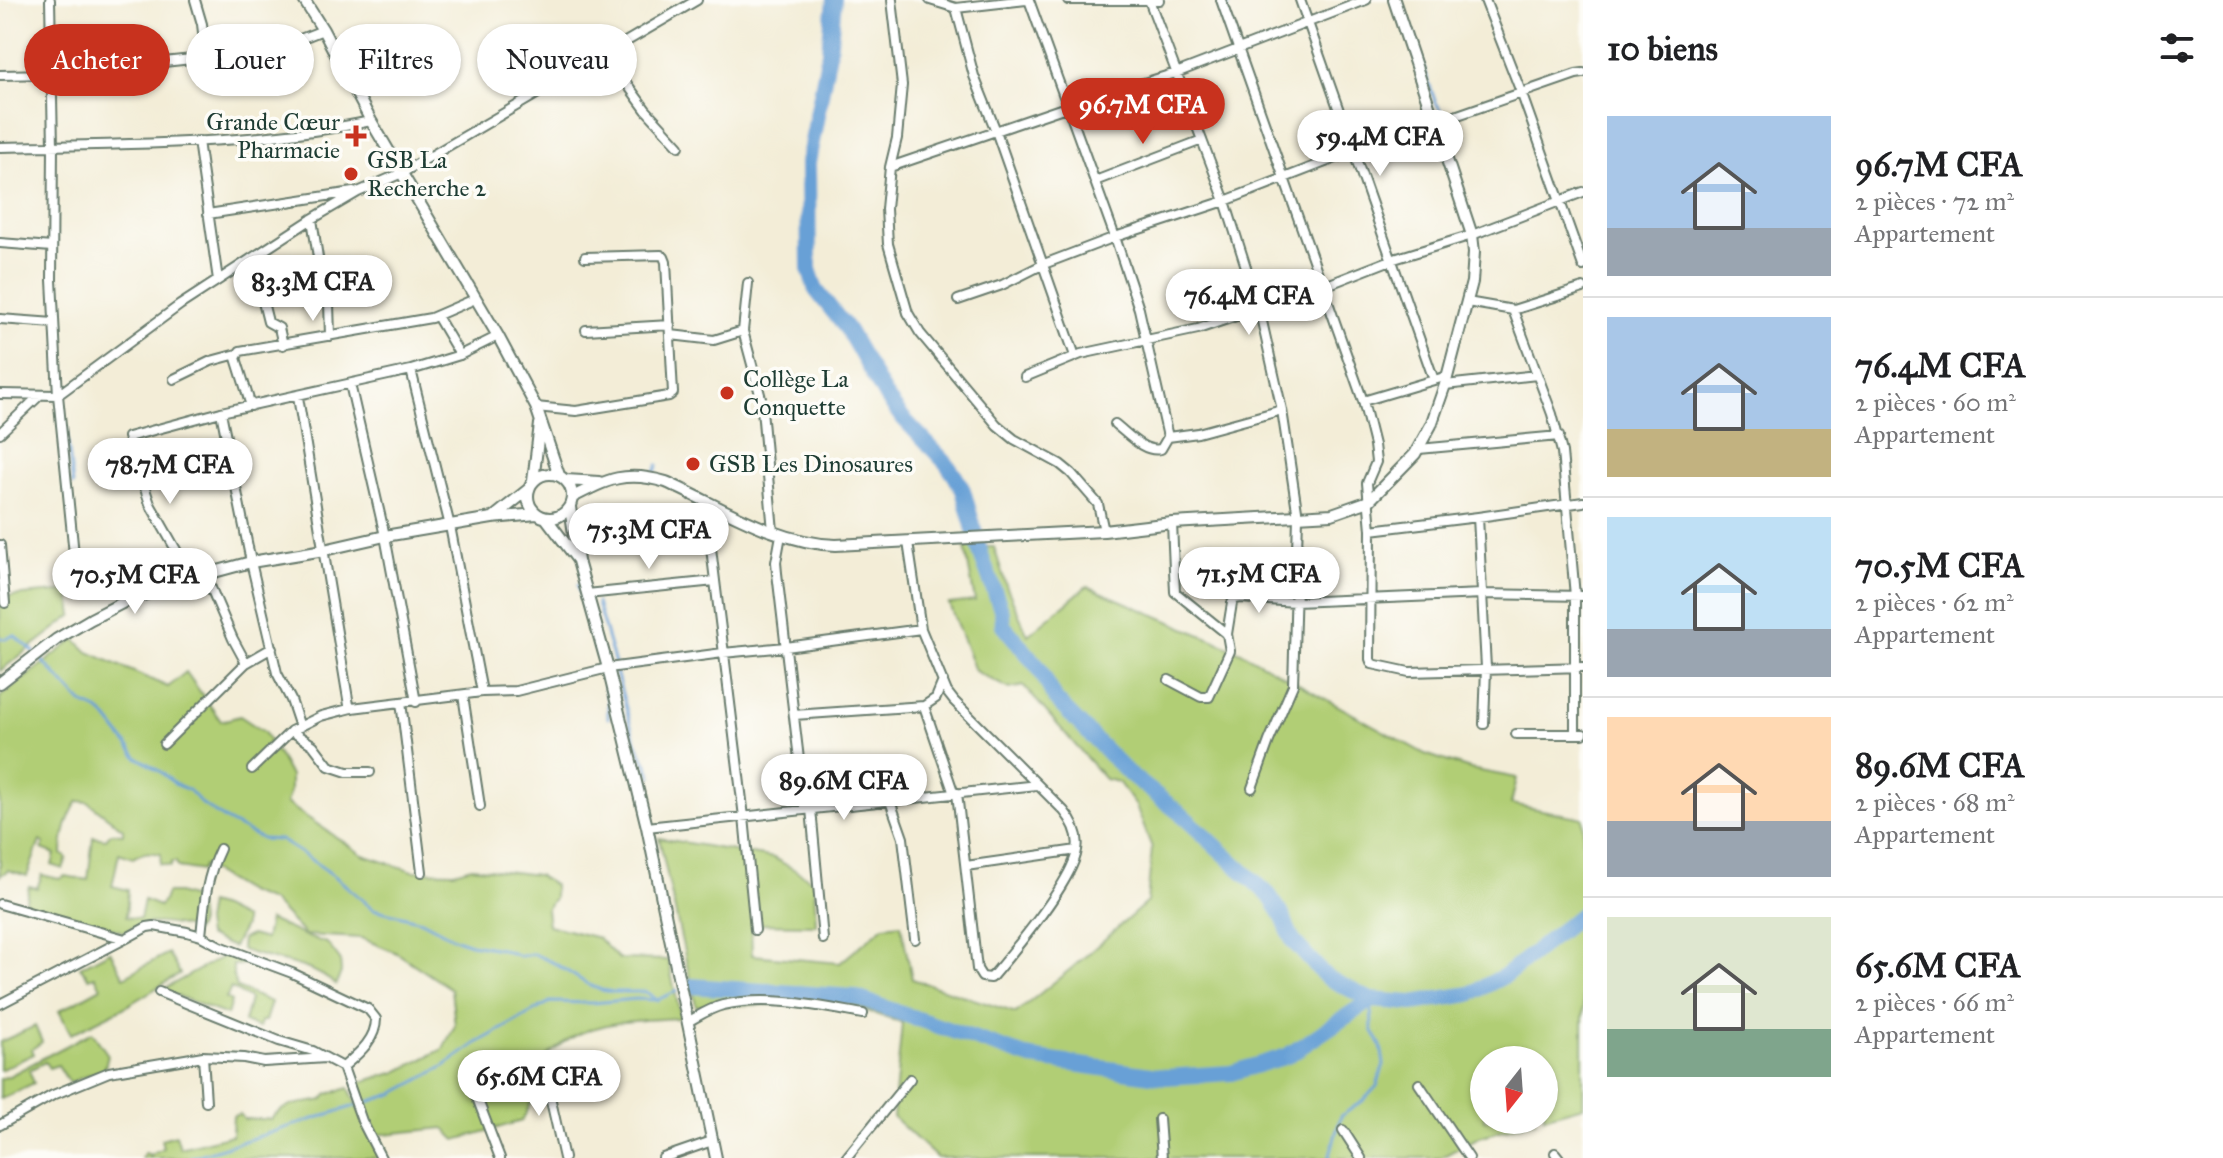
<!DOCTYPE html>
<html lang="fr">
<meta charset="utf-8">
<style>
:root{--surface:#fff;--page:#f2f2f2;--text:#202124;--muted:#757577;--line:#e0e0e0;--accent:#c8321e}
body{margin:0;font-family:"IM FELL Great Primer",serif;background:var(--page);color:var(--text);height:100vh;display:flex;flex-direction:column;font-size:30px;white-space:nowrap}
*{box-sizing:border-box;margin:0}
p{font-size:26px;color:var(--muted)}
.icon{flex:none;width:44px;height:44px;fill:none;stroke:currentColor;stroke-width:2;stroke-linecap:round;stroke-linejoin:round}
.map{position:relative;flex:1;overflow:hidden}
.details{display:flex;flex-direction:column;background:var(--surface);width:640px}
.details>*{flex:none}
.guide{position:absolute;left:24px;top:24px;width:760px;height:72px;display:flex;gap:16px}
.needle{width:52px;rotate:197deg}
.tools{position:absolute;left:1470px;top:1046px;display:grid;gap:16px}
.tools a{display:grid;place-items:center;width:88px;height:88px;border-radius:50%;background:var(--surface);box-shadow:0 2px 6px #0004;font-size:40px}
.price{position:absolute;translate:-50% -68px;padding:0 18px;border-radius:28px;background:#fff;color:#222;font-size:26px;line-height:52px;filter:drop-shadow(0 2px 4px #0008)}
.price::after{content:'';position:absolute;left:50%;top:48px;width:24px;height:18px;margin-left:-12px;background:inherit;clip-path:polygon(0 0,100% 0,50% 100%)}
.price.selected{background:var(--accent);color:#fff}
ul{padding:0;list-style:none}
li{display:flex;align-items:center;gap:24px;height:200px;padding:0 24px}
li+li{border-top:2px solid var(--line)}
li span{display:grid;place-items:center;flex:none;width:224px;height:160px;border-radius:0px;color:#555}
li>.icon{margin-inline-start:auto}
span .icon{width:96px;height:96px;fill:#fffc;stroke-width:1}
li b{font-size:34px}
h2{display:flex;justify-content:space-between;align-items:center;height:96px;padding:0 24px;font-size:34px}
.pill{padding:0 28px;border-radius:36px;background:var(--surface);box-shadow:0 2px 6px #0004;font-size:28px;line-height:72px}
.pill.selected{background:var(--accent);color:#fff}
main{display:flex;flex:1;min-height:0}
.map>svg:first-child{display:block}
</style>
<main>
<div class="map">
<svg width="1583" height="1158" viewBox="0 0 1583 1158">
<rect width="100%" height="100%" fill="#fdfcf7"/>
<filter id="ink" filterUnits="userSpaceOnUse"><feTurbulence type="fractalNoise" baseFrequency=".0125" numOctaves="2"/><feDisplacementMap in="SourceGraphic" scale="16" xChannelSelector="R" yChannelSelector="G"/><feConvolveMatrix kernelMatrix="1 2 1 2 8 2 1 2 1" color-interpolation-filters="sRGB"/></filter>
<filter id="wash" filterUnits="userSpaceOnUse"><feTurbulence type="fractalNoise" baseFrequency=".006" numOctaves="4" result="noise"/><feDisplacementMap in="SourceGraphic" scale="32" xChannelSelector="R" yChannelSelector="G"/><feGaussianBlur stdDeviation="1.8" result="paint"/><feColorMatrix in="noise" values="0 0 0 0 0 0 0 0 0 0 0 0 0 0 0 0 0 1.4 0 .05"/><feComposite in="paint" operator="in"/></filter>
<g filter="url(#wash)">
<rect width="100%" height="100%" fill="#f3edd7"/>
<!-- green -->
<path fill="#b1ce75" stroke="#688654" stroke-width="2" d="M965,547H994L1007,588L1028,635L1087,586L1241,652L1425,754L1470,769L1517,778L1511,804L1583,818V1106L1544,1117V1060H1484V1120H1536L1479,1137L1440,1158H937L893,1117L902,1023L843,1003L696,1006L659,838L774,858L814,881L816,925L751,924L752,955L840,963L884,926L901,924L912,979L1016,1013L1073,967L1147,902L1152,848L1136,806L1118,782L1105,779L1024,686L1009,689L975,671L949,604L975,601Z
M69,591L73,615L0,671V597Z
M75,639L88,652L168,687L186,672L221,721L240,716L264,732L283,763L290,776V791L286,803L363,855L413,871L454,872L472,867L537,875L554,885V898L546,910L548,925L598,938L619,959L668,960L681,1018C644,1020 604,1020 571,1038C562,1043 554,1051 546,1057L539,1087L522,1121L456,1140L444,1128L375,1135L362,1112L354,1084L397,1072L443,1049L455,1025L451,989L397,953L361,938L305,935L273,902L247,892L203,866L201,871L178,867L176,862H172L171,866L160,864L161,854C149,851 143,852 133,858L119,853L112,886L128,890L126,917L140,919L144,900L159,906L162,903L166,893H178L193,898C199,907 202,920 196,930C173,923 146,918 124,932L25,904L29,886L37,888L42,875L59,879L65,876L88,880L93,837L106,839L111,833L123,834V829L88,802L78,801C68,815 62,836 62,854L67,858L63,869L52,865L55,854L42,849L44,843L40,841L27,876L8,870L0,876V697Z
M208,904L222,908L244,919V926L233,947L207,936L205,922Z
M269,920L310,938L327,943L340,960L341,972L336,985C309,962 274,962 242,950L241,948L242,939L251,935L265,939Z
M110,951L124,977L168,953L180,974L123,1008L71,1034L59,1011L101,988L95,976L89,978L80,967Z
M229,953L242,959L243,962L241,965H233V976L237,988L271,1002L265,1021H261L259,1028L244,1022L250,999L231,988L226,998L231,1001L227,1015L162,990Z
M35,1026L42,1042L32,1049L34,1054L0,1070V1042Z
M92,1032L108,1055L104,1071L96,1072L69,1083L58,1065L49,1068L45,1062L29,1070L34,1083L1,1099L0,1098V1079L9,1076Z
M349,1088L381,1158H141L145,1152L149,1155L163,1148L161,1139L176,1135L180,1148L232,1135L233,1116L240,1114L244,1119H271C288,1101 300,1105 323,1100L328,1094Z"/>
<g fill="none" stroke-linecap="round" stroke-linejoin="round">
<!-- stream -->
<path stroke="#68a0d6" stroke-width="3" d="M1227,9L1231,0
M1411,30L1435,101L1442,112
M1388,147L1417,135
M66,427L73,485
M653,476L658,465
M578,585L598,656
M597,603L615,664
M0,638L6,639L14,635L34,652
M39,657L82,703L98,710L105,716L137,757L161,772L175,784L189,790L201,803L227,821L262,839L280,840L304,855L336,877L373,909L422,921L456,939L471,944L500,949L520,956L534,954L554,963L589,985L601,990L613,992H646L657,1000
M616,672L634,737L652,776
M602,674L608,701V718
M190,1158L393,1094L443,1067L477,1043L550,1002L592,1003L636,999L657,1000L677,991
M1329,1158L1341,1116L1364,1100L1377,1086L1384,1064L1381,1046L1372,1029L1371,1000"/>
<!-- river -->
<path stroke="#68a0d6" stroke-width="16" d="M834,0L829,52L808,163L809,269L816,290L847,329L884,394L900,415L946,463L955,476L963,490L981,555L1002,612L1003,625L1039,668L1056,700L1128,773L1181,814L1269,895L1281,913L1293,941L1326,977L1371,1000L1412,1003L1470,994L1506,975L1583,913
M691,986L854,997L1031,1058L1165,1077L1231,1073L1287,1056L1371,1000"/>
</g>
</g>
<g filter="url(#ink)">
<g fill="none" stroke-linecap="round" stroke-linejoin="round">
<!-- minor casing -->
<g stroke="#697b6d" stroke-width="12">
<path id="minor" d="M50,0L53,146L52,280L58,395L76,574
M195,0L202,24L206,58
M892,0L902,85L897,138L890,167L886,209L888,244L908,313L920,333L997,425L1014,439L1060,464L1071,473L1098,504L1104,531
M930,0L956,8L974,76L996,131L1075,356
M1029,0L1115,237L1139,309L1168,437
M1068,0H1159
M1149,0L1225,201L1259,308L1282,410L1298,517L1293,685L1269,741L1252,788
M1221,0L1363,401L1374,445L1376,462L1367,483L1371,530L1370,659L1372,664L1409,672L1583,667
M1300,0L1434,380L1448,376
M1485,0L1521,92L1583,266
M956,8L1026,0
M605,54L646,110L679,146
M0,75L52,74L257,52L285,45L323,30
M198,141L218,280
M0,147C123,144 250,146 371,121
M890,167L1069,106L1176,73L1366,0
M1095,181L1202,140
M208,214L353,192
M312,219L319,264L325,277L329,303L330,336
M0,243L52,247
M252,258L268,322L279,328L283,345
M748,283L743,331L761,398L773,531
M958,300L1002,285L1044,264L1115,237L1225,201L1354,151L1576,74L1583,73
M1467,302L1513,310L1583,288
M1513,310L1552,414L1562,452L1575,596V734
M437,316L460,355
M0,319L54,323
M586,330L670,325
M671,335L714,340L743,331
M1025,377L1081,354L1198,329L1322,287L1391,260L1472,235L1583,192
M174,379L211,361L237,354
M350,384L385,536L416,702
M1445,385L1537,375
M0,394L58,395L180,305L312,219L358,192L402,173L697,0
M298,397L349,705L352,708
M1363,401L1434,380
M251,406L236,358L240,351L431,318L475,299
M536,407L576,411L669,396L673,393L666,262L664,257L661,255L585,257
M221,412L251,562L277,673L291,700L300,727
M1115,424C1128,434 1144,453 1161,449L1168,437
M0,433L40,395
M1168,437L1198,433L1282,410
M1419,449L1559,436
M714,505L710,540L744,817L755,930
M1478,517L1486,668L1484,724
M1371,530L1478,517L1583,502
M781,535L776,562L777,573L805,810
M908,542L921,629
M0,545L5,603
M205,574L233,639L246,663
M192,578L150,504L128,437L221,412L411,370L460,355L498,336
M587,594L715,581
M1227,634L1232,603L1235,599L1241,598L1295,602L1482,594L1583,596
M1169,680L1201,697H1209L1230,651L1227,634L1175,592L1172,523
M482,692L516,691L608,668L723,653L786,647L921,629L947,692L954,701L1064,811C1073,822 1080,835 1077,850C1073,881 1013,952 991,978L982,977L977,969L957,793
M463,695L480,806
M401,702L422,872
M924,706L954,794
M794,715L924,706L936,698L943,681
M291,731L313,745L329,766L347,772H370
M1516,734H1583
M164,744L246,663L272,648
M252,769L291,731L321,716L352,708L482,692L450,526L411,370
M890,801L903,838L915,939
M811,809L823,939
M647,827L1037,785
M966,866L1077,850
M0,904L125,939L147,927L154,926L187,932L201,936L220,946L292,973L368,1009L376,1019C376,1040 358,1054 343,1067
M201,936C204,905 206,878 220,849
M159,992L279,1041L313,1051L343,1067L362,1121L381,1158
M0,1004L125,939
M689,1021C700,1015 711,1008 723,1005C769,995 818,1006 863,1014
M203,1056L206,1102
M544,1070L564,1158
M1419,1084L1469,1158
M474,1090L500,1158
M1159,1119L1162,1158
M0,1125L53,1095L109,1072L203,1056L244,1058L264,1062L326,1058
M1343,1130L1361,1158
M1555,1153L1559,1158
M663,1158L712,1141
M846,1158L910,1079"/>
</g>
<!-- major casing -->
<g stroke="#697b6d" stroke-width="14">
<path id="major" d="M304,0L323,30L371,121L498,336L536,407L559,475
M528 496a22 22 0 1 1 44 0a22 22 0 1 1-44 0Z
M566,480L599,482
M533,481L540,424
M573,497C608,479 626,470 666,482C720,506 775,543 836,545L1104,531L1172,523L1332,514L1369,501L1415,454L1431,425L1445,385L1472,282L1474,252L1472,235L1394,0
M570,507L578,561L608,668L647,827L716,1158
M494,517L529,489
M546,518L577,559
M0,683L57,639L91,619L126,601L192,578L251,562L324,550L385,536L492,518L537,514"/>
</g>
<!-- minor -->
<use href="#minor" stroke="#fff" stroke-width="8"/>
<!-- major -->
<use href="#major" stroke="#fff" stroke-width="10"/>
</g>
</g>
<!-- markers -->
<g fill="#c8321e" stroke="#fdfcf7" stroke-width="3">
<path d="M352 124h8v8h8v8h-8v8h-8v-8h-8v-8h8z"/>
<circle cx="351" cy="174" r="8"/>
<circle cx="727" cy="393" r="8"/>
<circle cx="693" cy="464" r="8"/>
</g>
<g text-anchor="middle" stroke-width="7" stroke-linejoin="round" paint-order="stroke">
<!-- poi labels -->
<g font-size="24" fill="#1f3d34" stroke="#fdfcf7" text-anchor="start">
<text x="340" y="130" text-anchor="end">Grande Cœur<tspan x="340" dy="28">Pharmacie</tspan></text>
<text x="367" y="168">GSB La<tspan x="367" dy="28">Recherche 2</tspan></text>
<text x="743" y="387">Collège La<tspan x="743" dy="28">Conquette</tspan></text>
<text x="709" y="472">GSB Les Dinosaures</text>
</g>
</g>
</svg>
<div class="tools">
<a><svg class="needle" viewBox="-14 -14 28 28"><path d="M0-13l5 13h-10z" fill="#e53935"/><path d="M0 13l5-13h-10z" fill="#757577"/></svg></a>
</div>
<b class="price selected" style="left:1143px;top:146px">96.7M CFA</b>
<b class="price" style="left:1380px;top:178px">59.4M CFA</b>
<b class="price" style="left:313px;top:323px">83.3M CFA</b>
<b class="price" style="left:1249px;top:337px">76.4M CFA</b>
<b class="price" style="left:170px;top:506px">78.7M CFA</b>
<b class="price" style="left:649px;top:571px">75.3M CFA</b>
<b class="price" style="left:1259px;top:615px">71.5M CFA</b>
<b class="price" style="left:135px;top:616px">70.5M CFA</b>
<b class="price" style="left:844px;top:822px">89.6M CFA</b>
<b class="price" style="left:539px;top:1118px">65.6M CFA</b>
<div class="guide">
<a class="pill selected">Acheter</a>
<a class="pill">Louer</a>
<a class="pill">Filtres</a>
<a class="pill">Nouveau</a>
</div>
</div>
<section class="details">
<h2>10 biens<svg class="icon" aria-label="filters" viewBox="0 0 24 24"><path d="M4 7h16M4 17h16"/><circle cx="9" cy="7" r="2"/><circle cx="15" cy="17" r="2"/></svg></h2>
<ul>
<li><span style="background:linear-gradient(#a9c7e8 70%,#9aa5b1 0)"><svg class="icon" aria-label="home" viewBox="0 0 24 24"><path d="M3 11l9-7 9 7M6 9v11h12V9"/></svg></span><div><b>96.7M CFA</b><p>2 pièces · 72 m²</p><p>Appartement</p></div></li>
<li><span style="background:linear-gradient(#a9c7e8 70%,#c2b280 0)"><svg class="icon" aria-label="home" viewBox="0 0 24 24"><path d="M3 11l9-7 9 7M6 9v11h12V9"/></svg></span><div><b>76.4M CFA</b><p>2 pièces · 60 m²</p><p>Appartement</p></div></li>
<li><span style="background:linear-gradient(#bfe0f5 70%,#9aa5b1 0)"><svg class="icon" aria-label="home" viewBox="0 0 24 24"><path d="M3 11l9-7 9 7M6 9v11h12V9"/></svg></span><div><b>70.5M CFA</b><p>2 pièces · 62 m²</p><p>Appartement</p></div></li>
<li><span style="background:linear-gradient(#ffd9b3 65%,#9aa5b1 0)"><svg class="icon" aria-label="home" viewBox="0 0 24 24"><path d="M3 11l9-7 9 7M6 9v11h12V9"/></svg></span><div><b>89.6M CFA</b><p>2 pièces · 68 m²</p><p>Appartement</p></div></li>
<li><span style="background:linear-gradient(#dfe7d0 70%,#7fa58c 0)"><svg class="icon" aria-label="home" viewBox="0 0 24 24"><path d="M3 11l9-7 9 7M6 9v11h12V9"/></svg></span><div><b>65.6M CFA</b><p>2 pièces · 66 m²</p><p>Appartement</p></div></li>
</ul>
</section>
</main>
